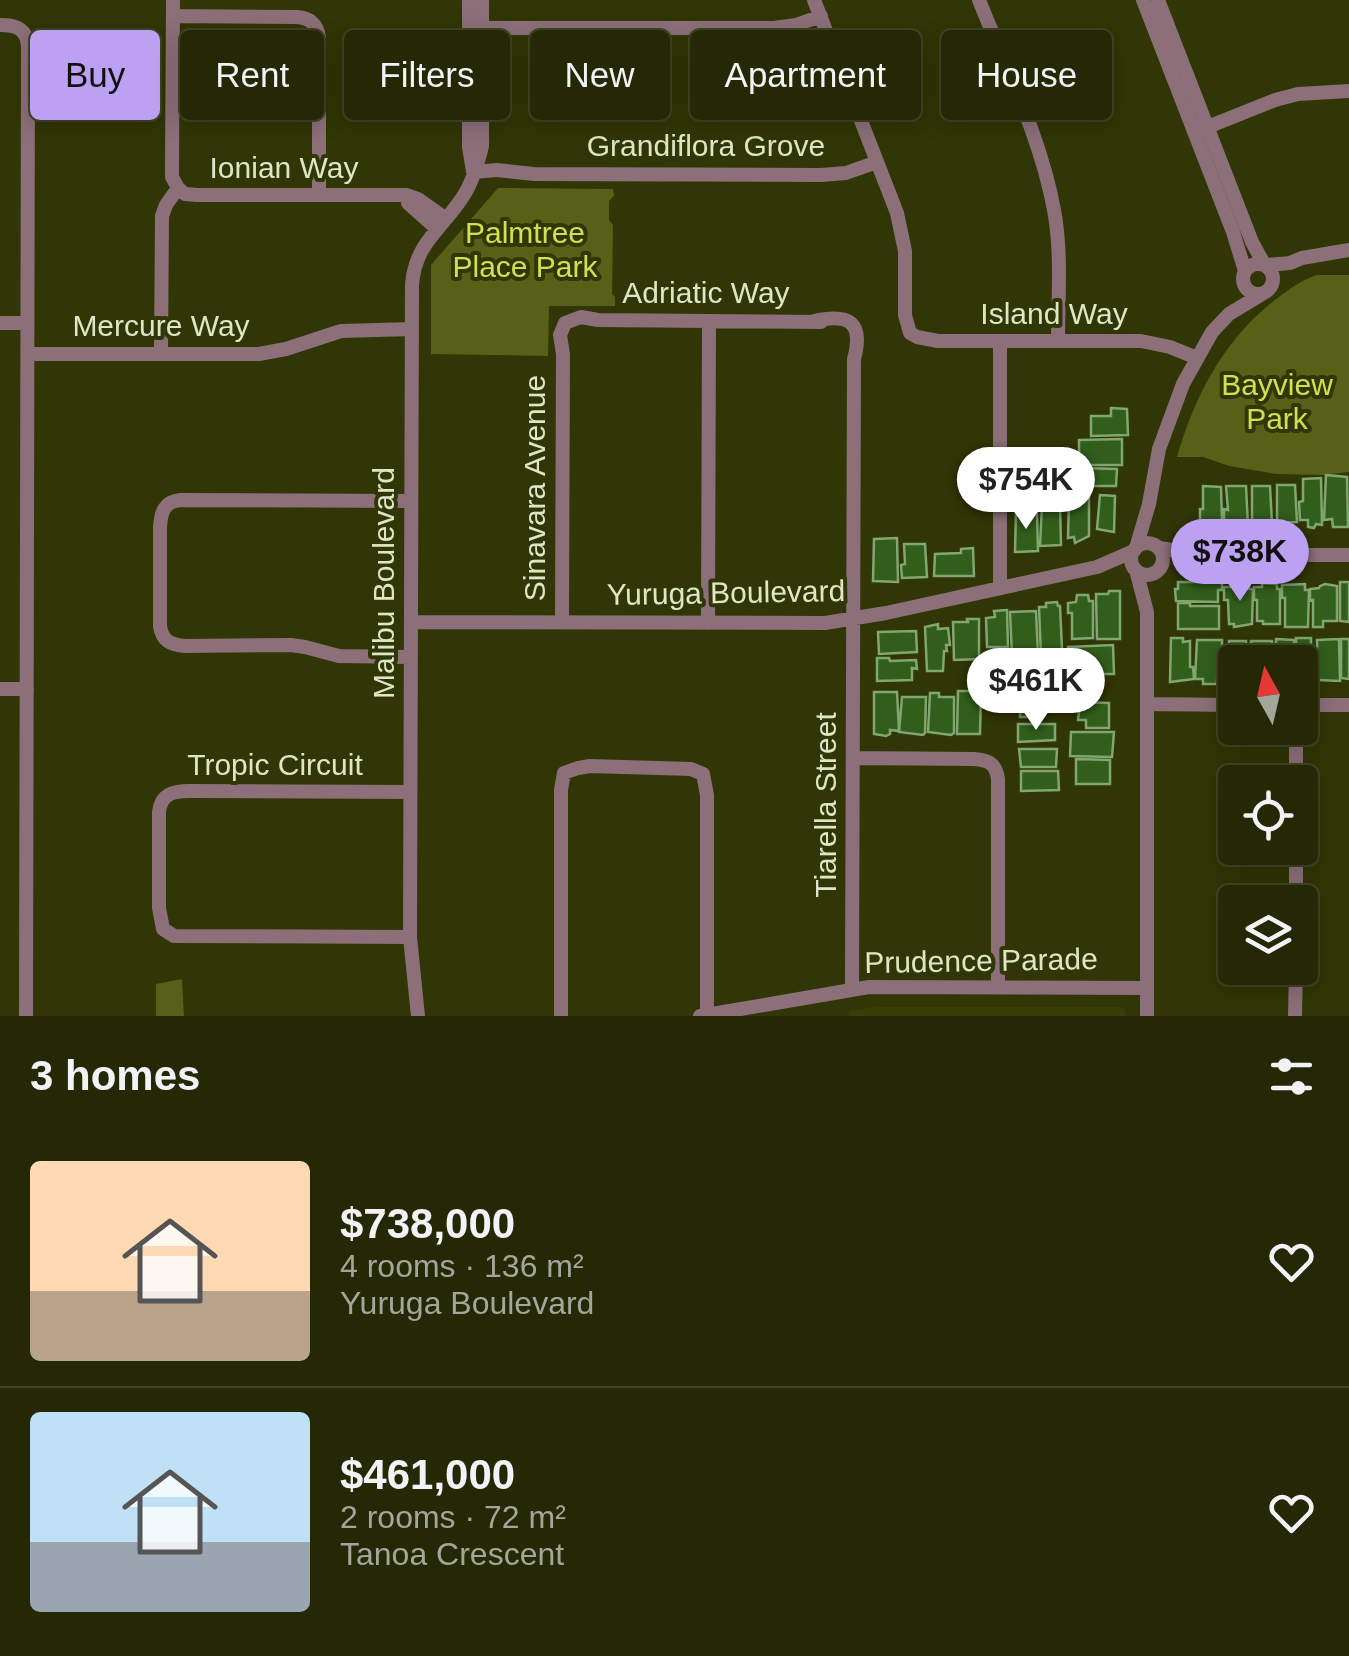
<!DOCTYPE html>
<meta charset="utf-8">
<style>
:root{--surface:#242804;--page:#2c300e;--text:#f1f3f6;--muted:#a3a69a;--line:#414426;--accent:#bca0f2}
body{margin:0;font-family:Arial,sans-serif;background:var(--page);color:var(--text);height:100vh;display:flex;flex-direction:column;font-size:38px;white-space:nowrap}
*{box-sizing:border-box;margin:0}
p{font-size:32px;color:var(--muted)}
.icon{flex:none;width:55px;height:55px;fill:none;stroke:currentColor;stroke-width:2;stroke-linecap:round;stroke-linejoin:round}
.map{position:relative;height:1016px;overflow:hidden}
.panel{display:flex;flex-direction:column;background:var(--surface);flex:1}
.panel>*{flex:none}
.top-card{position:absolute;left:30px;top:30px;width:1290px;height:90px;display:flex;gap:20px}
.needle{width:65px;rotate:352deg}
.buttons{position:absolute;left:1218px;top:645px;display:grid;gap:20px}
.buttons a{display:grid;place-items:center;width:100px;height:100px;border-radius:10px;background:var(--surface);box-shadow:0 5px 25px #0003,0 0 0 2px var(--line);font-size:50px}
.price{position:absolute;translate:-50% -85px;padding:0 22px;border-radius:35px;background:#fff;color:#222;font-size:32px;line-height:65px;filter:drop-shadow(0 2px 5px #0008)}
.price::after{content:'';position:absolute;left:50%;top:60px;width:30px;height:22px;margin-left:-15px;background:inherit;clip-path:polygon(0 0,100% 0,50% 100%)}
.price.active{background:var(--accent);color:#111}
ul{padding:0;list-style:none}
li{display:flex;align-items:center;gap:30px;height:250px;padding:0 30px}
li+li{border-top:2px solid var(--line)}
li span{display:grid;place-items:center;flex:none;width:280px;height:200px;border-radius:10px;color:#555}
li>.icon{margin-inline-start:auto}
span .icon{width:120px;height:120px;fill:#fffc;stroke-width:1}
li b{font-size:42px}
h2{display:flex;justify-content:space-between;align-items:center;height:120px;padding:0 30px;font-size:42px}
.pill{padding:0 35px;border-radius:10px;background:var(--surface);box-shadow:0 5px 25px #0003,0 0 0 2px var(--line);font-size:35px;line-height:90px}
.pill.active{background:var(--accent);color:#111}
.map>svg:first-child{display:block}
</style>
<div class="map">
<svg width="1349" height="1016" viewBox="0 0 1349 1016">
<rect width="100%" height="100%" fill="#303605"/>
<!-- built -->
<path fill="#383f06" d="M875,1007H1120L1125,1009L1126,1016H849V1011Z"/>
<!-- green -->
<path fill="#566016" d="M498,188L613,189L614,196L609,201V220L613,225L612,294L615,297V306H549L548,356L431,354V265Z
M1317,275H1349V472L1323,475L1276,474L1229,466L1203,457H1177C1194,398 1222,343 1270,304C1284,293 1300,280 1317,275Z
M182,979L184,1016H156V984Z"/>
<!-- building -->
<path fill="#325e1b" stroke="#81a671" stroke-width="2.5" d="M1111,408L1127,409L1128,435L1091,436V416H1111Z
M1122,439V465H1079V440Z
M1082,468L1117,469L1116,486H1082Z
M1035,474V479H1057V491H1052V496H1019L1018,488H1023L1022,475Z
M1326,475L1347,477L1348,527H1333L1332,519L1324,520Z
M1321,478L1322,525L1316,524L1314,528L1308,527V520H1300L1299,502L1303,501V479Z
M1277,485H1295L1297,522L1277,523Z
M1203,486L1221,487L1222,521L1200,520V509H1203Z
M1226,486H1246L1248,525H1233L1232,521H1224V509L1228,510Z
M1252,486H1270L1272,523H1252Z
M1077,494H1089V536L1075,543L1074,537L1068,538L1069,498L1076,499Z
M1100,495L1115,496L1114,532L1097,529Z
M1042,504L1060,505L1061,545L1040,546Z
M1016,511L1037,512L1038,551L1015,552Z
M897,538L898,582L873,581L874,539Z
M904,544H925L927,577L902,578L901,565L905,564Z
M973,548L974,576H934L935,554L961,553V549Z
M1194,578H1203V582H1210V578H1222V590H1218V602L1176,601L1175,589H1178V582H1194Z
M1340,582H1349V622L1340,621Z
M1234,583L1249,584V589H1253L1252,624L1234,627V624H1229L1228,600H1224V587H1234Z
M1262,583L1277,584V589H1280V624H1263V621H1257V600H1254V587H1262Z
M1305,584V590H1309L1308,627H1285V598H1282V585Z
M1325,584L1337,586V621H1323V627H1313V600L1310,601V589L1319,588L1320,586Z
M1109,591H1120V639H1097L1096,594H1108Z
M1077,595H1088L1089,601H1093V638L1072,639V613H1068V603L1076,602Z
M1057,602L1058,606H1060L1062,649L1047,650L1048,656L1041,657L1039,607H1046V603Z
M1178,603H1190V606H1219V629H1178Z
M1007,610L1008,647H987L986,618L995,617L994,611Z
M1036,611L1038,655L1012,656L1010,612Z
M967,619H979V659L954,660L953,622H968Z
M938,624V629L948,628L950,645H946L947,651H944L943,671H927L925,627Z
M916,631L917,652L879,654L878,632Z
M1171,638H1183V642L1190,641V667H1193L1194,679L1170,682Z
M1296,638H1311V678H1300V662H1296Z
M1276,639L1294,640V662H1276Z
M1339,639L1340,681L1318,680L1317,640Z
M1341,639H1349V679L1341,678Z
M1197,640H1222V680H1217V684H1203V679H1195Z
M1229,641H1246V662H1235V680H1226V668H1229Z
M1251,641H1272V662H1251Z
M1113,645L1114,674H1068V647Z
M877,658H889L890,661L916,660L917,669L912,668V680L877,681Z
M1011,662H1050L1051,690H1010L1009,684L1005,685V672L1011,671Z
M958,691H981L980,734H957Z
M874,692H897L899,731L890,730V734L886,736L874,734Z
M930,693H939V697H954V733L951,735L928,732Z
M1020,694H1058V710L1032,711V717H1020Z
M902,697H926L925,733L923,735L899,732Z
M1080,702L1109,703V728H1086V720H1078Z
M1018,724H1055V740L1018,742Z
M1071,732H1114L1112,757L1070,756Z
M1019,749H1057L1056,767H1021Z
M1076,759L1110,760V784H1076Z
M1021,771H1058L1059,790L1021,791Z"/>
<g fill="none" stroke-linecap="round" stroke-linejoin="round">
<!-- minor -->
<path stroke="#8c6f79" stroke-width="14" d="M469,0V147L473,171
M814,0L897,213L905,251V315L910,333L917,337L938,341H1141L1170,347L1197,358
M979,0C1006,68 1041,138 1054,210C1062,252 1058,298 1058,341
M1143,0L1233,232L1245,271
M1158,0L1252,242L1264,264
M173,16L297,17C310,18 317,24 319,37V195
M0,25C17,25 27,29 28,47L26,1016
M469,28H774L796,25L821,16
M1200,130L1275,100L1298,94L1349,91
M473,172L497,170L534,174L821,175L846,173L877,162
M178,188L185,194L197,195H407L418,199L446,219
M408,203L437,229
M1243 279a15 15 0 1 1 30 0a15 15 0 1 1-30 0Z
M1266,265L1290,263L1302,258L1349,250
M814,321C849,313 864,322 854,359L852,990
M0,323H27
M28,354H259L286,349L341,331L412,329
M161,354L162,216L166,205L178,188L172,177V169L173,0
M1131 559a16 16 0 1 1 32 0a16 16 0 1 1-32 0Z
M1136,548L1149,504L1159,449L1183,384L1212,332L1229,314L1262,294
M1159,548L1204,555H1349
M1136,570L1147,612V1016
M1000,588V341
M411,622L825,623L886,613L1097,567L1134,551
M562,622L563,354L560,335L565,323L581,317L598,320L821,322
M708,623L709,321
M411,657L339,656L305,647L291,645L185,646C171,645 162,641 160,626V527C161,512 164,502 180,500L411,501
M0,689H27
M1147,704L1235,705
M1300,705H1349
M853,758L974,759C989,760 996,764 998,779V987
M1296,782V728
M410,792L189,791C173,791 161,794 159,812V908L163,929L174,936L410,937
M1296,902V848
M418,1016L410,937L412,285C415,243 441,230 462,198C472,184 478,163 482,146V0
M561,1016V790L564,773L578,768L590,766L691,769L703,774L707,795V1015
M700,1016L869,987L1147,988
M1295,1016L1296,968"/>
</g>
<g text-anchor="middle" stroke-width="8" stroke-linejoin="round" paint-order="stroke">
<!-- street labels -->
<g font-size="30" fill="#dfe6c6" stroke="#303605">
<text x="706" y="156">Grandiflora Grove</text>
<text x="284" y="178">Ionian Way</text>
<text x="706" y="303">Adriatic Way</text>
<text x="1054" y="324">Island Way</text>
<text x="161" y="336">Mercure Way</text>
<text transform="translate(535 488) rotate(-90)" y="10">Sinavara Avenue</text>
<text transform="translate(384 583) rotate(-90)" y="10">Malibu Boulevard</text>
<text transform="translate(726 593) rotate(-1)" y="10">Yuruga Boulevard</text>
<text x="275" y="775">Tropic Circuit</text>
<text transform="translate(826 805) rotate(-90)" y="10">Tiarella Street</text>
<text transform="translate(981 961) rotate(-1)" y="10">Prudence Parade</text>
</g>
<!-- park labels -->
<g font-size="30" fill="#cde151" stroke="#303605">
<text x="525" y="243">Palmtree<tspan x="525" dy="34">Place Park</tspan></text>
<text x="1277" y="395">Bayview<tspan x="1277" dy="34">Park</tspan></text>
</g>
</g>
</svg>
<div class="buttons">
<a><svg class="needle" viewBox="-14 -14 28 28"><path d="M0-13l5 13h-10z" fill="#e53935"/><path d="M0 13l5-13h-10z" fill="#a3a69a"/></svg></a>
<a><svg class="icon" aria-label="locate" viewBox="0 0 24 24"><circle cx="12" cy="12" r="6"/><path d="M12 2v4M12 18v4M2 12h4M18 12h4"/></svg></a>
<a><svg class="icon" aria-label="layers" viewBox="0 0 24 24"><path d="M12 4l9 5-9 5-9-5zM3 14l9 5 9-5"/></svg></a>
</div>
<b class="price" style="left:1026px;top:532px">$754K</b>
<b class="price active" style="left:1240px;top:604px">$738K</b>
<b class="price" style="left:1036px;top:733px">$461K</b>
<div class="top-card">
<a class="pill active">Buy</a>
<a class="pill">Rent</a>
<a class="pill">Filters</a>
<a class="pill">New</a>
<a class="pill">Apartment</a>
<a class="pill">House</a>
</div>
</div>
<section class="panel">
<h2>3 homes<svg class="icon" aria-label="filters" viewBox="0 0 24 24"><path d="M4 7h16M4 17h16"/><circle cx="9" cy="7" r="2"/><circle cx="15" cy="17" r="2"/></svg></h2>
<ul>
<li><span style="background:linear-gradient(#ffd9b3 65%,#b9a48a 0)"><svg class="icon" aria-label="home" viewBox="0 0 24 24"><path d="M3 11l9-7 9 7M6 9v11h12V9"/></svg></span><div><b>$738,000</b><p>4 rooms · 136 m²</p><p>Yuruga Boulevard</p></div><svg class="icon" aria-label="heart" viewBox="0 0 24 24"><path d="M12 20l-8-8c-3-5 5-10 8-4 3-6 11-1 8 4z"/></svg></li>
<li><span style="background:linear-gradient(#bfe0f5 65%,#9aa5b1 0)"><svg class="icon" aria-label="home" viewBox="0 0 24 24"><path d="M3 11l9-7 9 7M6 9v11h12V9"/></svg></span><div><b>$461,000</b><p>2 rooms · 72 m²</p><p>Tanoa Crescent</p></div><svg class="icon" aria-label="heart" viewBox="0 0 24 24"><path d="M12 20l-8-8c-3-5 5-10 8-4 3-6 11-1 8 4z"/></svg></li>
</ul>
</section>
